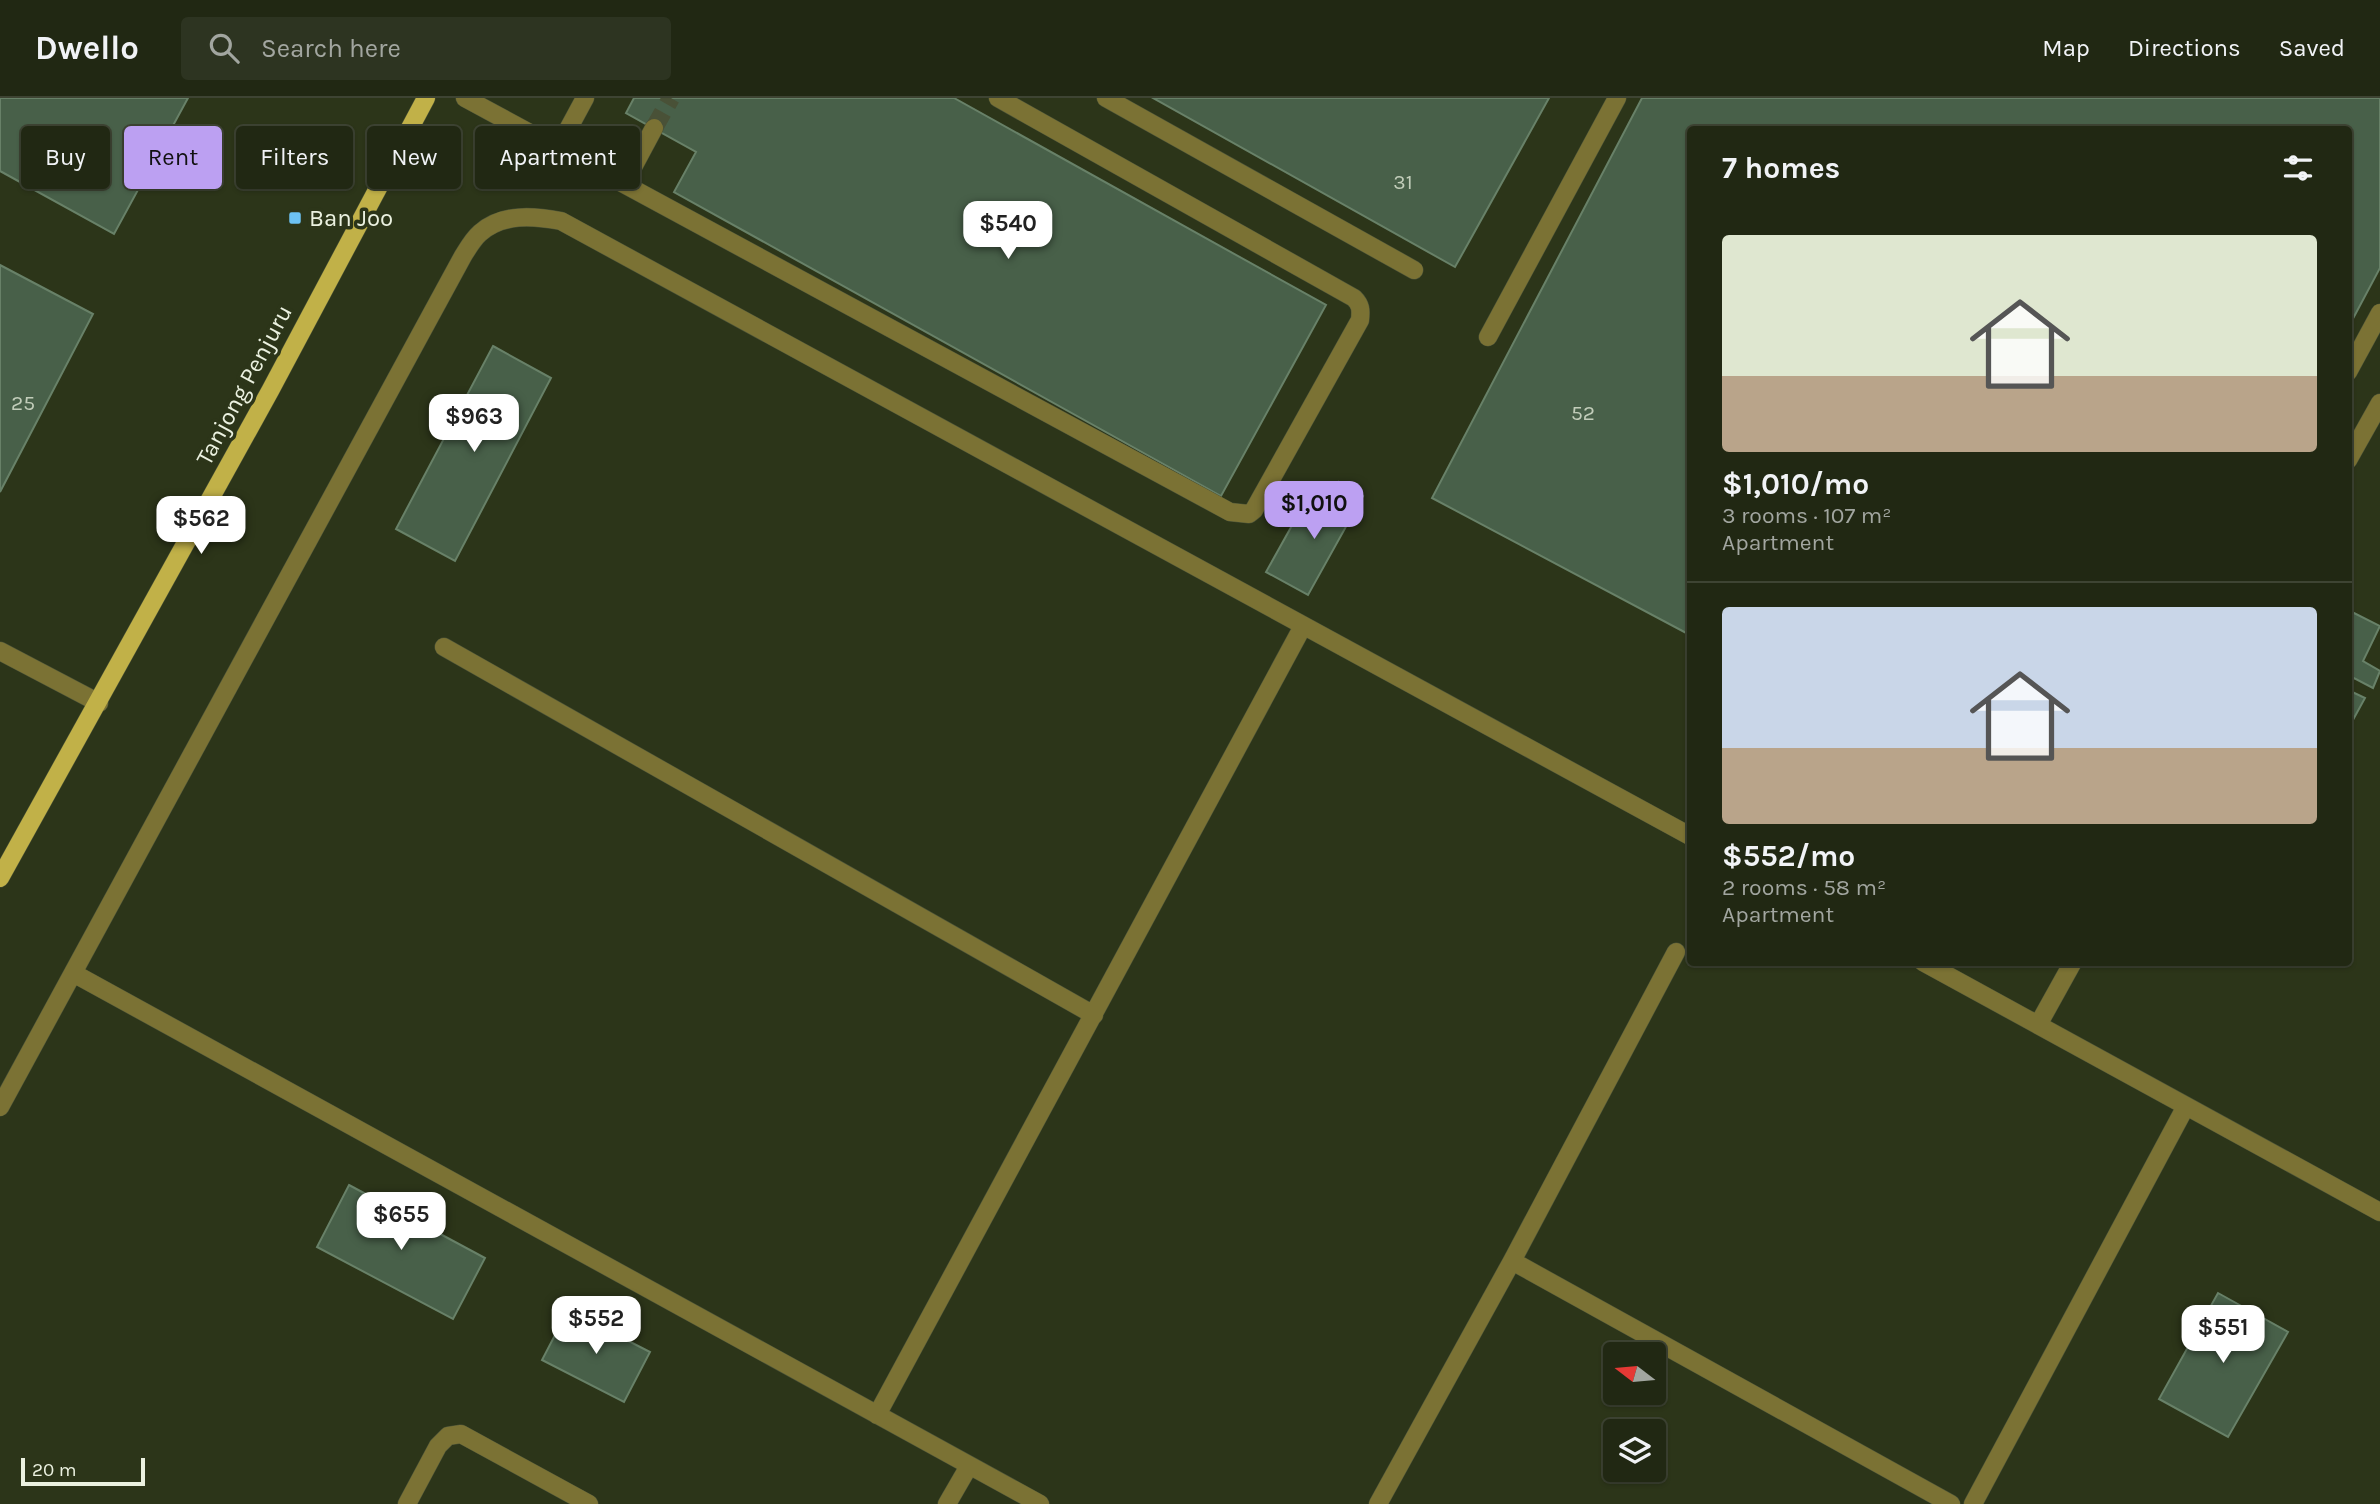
<!DOCTYPE html>
<meta charset="utf-8">
<style>
:root{--surface:#212813;--page:#2d3421;--text:#f1f3f6;--muted:#a2a6a0;--line:#3e4433;--accent:#bca0f2}
body{margin:0;font-family:Karla,sans-serif;background:var(--page);color:var(--text);height:100vh;display:flex;flex-direction:column;font-size:26px;white-space:nowrap}
*{box-sizing:border-box;margin:0}
p{font-size:23px;color:var(--muted)}
.icon{flex:none;width:38px;height:38px;fill:none;stroke:currentColor;stroke-width:2;stroke-linecap:round;stroke-linejoin:round}
.map{position:relative;flex:1;overflow:hidden}
.panel{position:absolute;left:1687px;top:28px;width:665px;height:840px;display:flex;flex-direction:column;background:var(--surface);border-radius:7px;box-shadow:0 2px 5px #0004,0 0 0 2px var(--line)}
.panel>*{flex:none}
.banner{position:absolute;left:21px;top:28px;width:665px;height:63px;display:flex;gap:14px}
.needle{width:46px;rotate:286deg}
.tools{position:absolute;left:1603px;top:1244px;display:grid;gap:14px}
.tools a{display:grid;place-items:center;width:63px;height:63px;border-radius:7px;background:var(--surface);box-shadow:0 2px 5px #0004,0 0 0 2px var(--line);font-size:35px}
.scale{position:absolute;left:21px;bottom:18px;width:124px;box-sizing:border-box;padding-left:7px;border:4px solid #ebf1e0;border-top:0;font-size:19px;line-height:24px;white-space:nowrap;color:#ebf1e0;-webkit-text-stroke:5px #2c3519;paint-order:stroke}
.price{position:absolute;translate:-50% -60px;padding:0 16px;border-radius:14px;background:#fff;color:#222;font-size:23px;line-height:46px;filter:drop-shadow(0 2px 4px #0008)}
.price::after{content:'';position:absolute;left:50%;top:42px;width:21px;height:16px;margin-left:-10px;background:inherit;clip-path:polygon(0 0,100% 0,50% 100%)}
.price.on{background:var(--accent);color:#111}
ul{padding:0;list-style:none}
li{display:grid;align-content:center;gap:14px;height:371px;padding:0 35px}
li+li{border-top:2px solid var(--line)}
li span{display:grid;place-items:center;height:217px;border-radius:7px;color:#555}
li>.icon{margin-inline-start:auto}
span .icon{width:126px;height:126px;fill:#fffc;stroke-width:1}
li b{font-size:30px}
h2{display:flex;justify-content:space-between;align-items:center;height:84px;padding:0 35px;font-size:30px}
.chip{padding:0 24px;border-radius:7px;background:var(--surface);box-shadow:0 2px 5px #0004,0 0 0 2px var(--line);font-size:24px;line-height:63px}
.chip.on{background:var(--accent);color:#111}
header{display:flex;align-items:center;gap:42px;box-sizing:border-box;height:98px;padding:0 35px;background:var(--surface);border-bottom:2px solid var(--line)}
header strong{font-size:33px}
nav{display:flex;gap:38px;margin-inline-start:auto;font-size:24px}
.search{width:490px;height:63px;background:var(--page);display:flex;align-items:center;gap:18px;box-sizing:border-box;padding:0 24px;border-radius:7px;color:var(--muted);font-size:26px}
.map>svg:first-child{display:block}
</style>
<header>
<strong>Dwello</strong>
<div class="search"><svg class="icon" aria-label="search" viewBox="0 0 24 24"><circle cx="10" cy="10" r="6"/><path d="M15 15l6 6"/></svg>Search here</div>
<nav><a>Map</a><a>Directions</a><a>Saved</a></nav>
</header>
<div class="map">
<svg width="2380" height="1406" viewBox="0 0 2380 1406">
<rect width="100%" height="100%" fill="#2c3519"/>
<!-- building -->
<path fill="#486049" stroke="#688168" stroke-width="2" d="M0,0H188L114,136L0,73Z
M634,0H954L1326,207L1221,398L674,94L696,54L626,15Z
M1153,0H1549L1455,169Z
M1642,0H2380V170L2348,230V32H1690V537L1432,400Z
M0,167L93,216L0,394Z
M493,248L551,280L455,463L396,431Z
M1339,384L1363,398L1308,497L1266,474L1299,415L1316,425Z
M2348,512L2380,528L2363,563L2380,573L2373,590L2354,580L2348,590Z
M2348,592L2365,600L2348,631Z
M349,1087L485,1160L453,1221L317,1149Z
M2218,1195L2288,1234L2228,1339L2159,1301Z
M568,1212L650,1254L624,1304L542,1262Z"/>
<g fill="none" stroke-linecap="round" stroke-linejoin="round">
<!-- minor-tunnel -->
<path stroke="#495137" stroke-width="18" stroke-dasharray="18 9" stroke-linecap="butt" d="M654,30L671,0"/>
<!-- minor casing -->
<g stroke="#4b5339" stroke-width="19">
<path id="minor" d="M465,0L1230,414L1249,416L1254,412L1360,222C1361,212 1361,207 1354,200L998,0
M1106,0L1414,172
M558,50L585,0
M624,86L654,30
M1488,239L1617,0
M2348,274L2380,215
M2348,362L2380,305
M444,549L1094,917
M0,553L99,605
M1923,864L2380,1114
M73,875L1040,1406
M2038,927L2073,864
M0,1009L463,158C468,150 473,141 480,135C502,115 534,118 561,123L1690,738
M1512,1163L1951,1406
M877,1317L1303,528
M407,1406L438,1348L448,1338L461,1336L589,1406
M947,1406L969,1368
M1378,1406L1512,1163L1676,854
M1973,1406L2186,1008"/>
</g>
<!-- major casing -->
<g stroke="#4b5339" stroke-width="19">
<path id="major" d="M0,780L270,293L426,0"/>
</g>
<!-- minor -->
<use href="#minor" stroke="#7b7234" stroke-width="18"/>
<!-- major -->
<use href="#major" stroke="#c1b148" stroke-width="18"/>
</g>
<!-- markers -->
<rect fill="#6dc2f3" stroke="#2c3519" stroke-width="2.5" x="288" y="113" width="14" height="14" rx="3.5"/>
<g text-anchor="middle" stroke-width="7" stroke-linejoin="round" paint-order="stroke">
<!-- number labels -->
<g font-size="21" fill="#c2cdba">
<text x="1403" y="91">31</text>
<text x="23" y="312">25</text>
<text x="1583" y="322">52</text>
</g>
<!-- poi labels -->
<g font-size="24" fill="#ebf1e0" stroke="#2c3519" text-anchor="start">
<text x="309" y="128">Ban Joo</text>
</g>
<!-- street labels -->
<g font-size="24" fill="#ebf1e0" stroke="#2c3519">
<text transform="translate(244 287) rotate(-62)" y="8">Tanjong Penjuru</text>
</g>
</g>
</svg>
<div class="tools">
<a><svg class="needle" viewBox="-14 -14 28 28"><path d="M0-13l5 13h-10z" fill="#e53935"/><path d="M0 13l5-13h-10z" fill="#a2a6a0"/></svg></a>
<a><svg class="icon" aria-label="layers" viewBox="0 0 24 24"><path d="M12 4l9 5-9 5-9-5zM3 14l9 5 9-5"/></svg></a>
</div>
<div class="scale">20 m</div>
<b class="price" style="left:1008px;top:163px">$540</b>
<b class="price" style="left:474px;top:356px">$963</b>
<b class="price on" style="left:1314px;top:443px">$1,010</b>
<b class="price" style="left:201px;top:458px">$562</b>
<b class="price" style="left:401px;top:1154px">$655</b>
<b class="price" style="left:596px;top:1258px">$552</b>
<b class="price" style="left:2223px;top:1267px">$551</b>
<div class="banner">
<a class="chip">Buy</a>
<a class="chip on">Rent</a>
<a class="chip">Filters</a>
<a class="chip">New</a>
<a class="chip">Apartment</a>
</div>
<section class="panel">
<h2>7 homes<svg class="icon" aria-label="filters" viewBox="0 0 24 24"><path d="M4 7h16M4 17h16"/><circle cx="9" cy="7" r="2"/><circle cx="15" cy="17" r="2"/></svg></h2>
<ul>
<li><span style="background:linear-gradient(#dfe7d0 65%,#b9a48a 0)"><svg class="icon" aria-label="home" viewBox="0 0 24 24"><path d="M3 11l9-7 9 7M6 9v11h12V9"/></svg></span><div><b>$1,010/mo</b><p>3 rooms · 107 m²</p><p>Apartment</p></div></li>
<li><span style="background:linear-gradient(#c9d6e8 65%,#b9a48a 0)"><svg class="icon" aria-label="home" viewBox="0 0 24 24"><path d="M3 11l9-7 9 7M6 9v11h12V9"/></svg></span><div><b>$552/mo</b><p>2 rooms · 58 m²</p><p>Apartment</p></div></li>
</ul>
</section>
</div>
